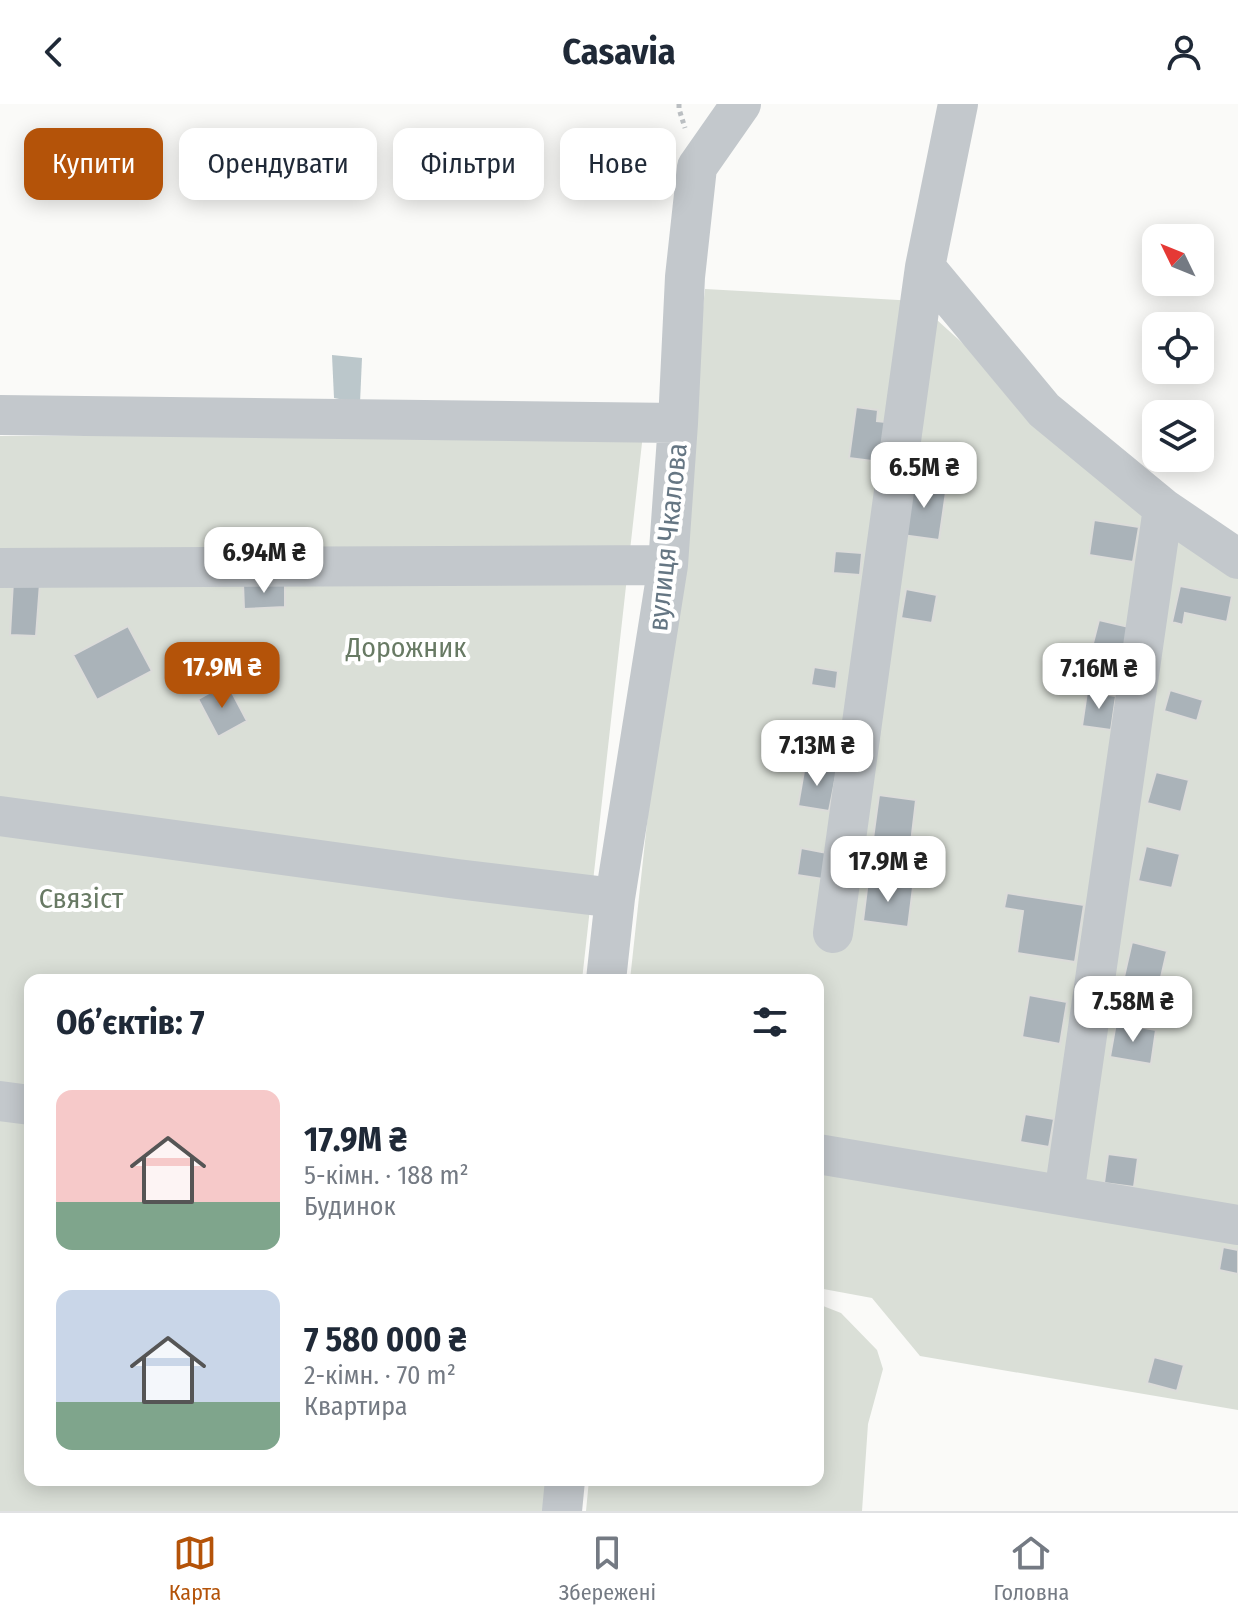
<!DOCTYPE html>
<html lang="uk">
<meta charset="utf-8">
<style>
:root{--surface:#fff;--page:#f6f6f7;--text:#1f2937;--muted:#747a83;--line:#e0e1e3;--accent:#b45309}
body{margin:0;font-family:"Fira Sans Condensed",sans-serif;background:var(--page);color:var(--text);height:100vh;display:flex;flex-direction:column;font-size:30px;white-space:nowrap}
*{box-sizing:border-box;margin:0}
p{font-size:26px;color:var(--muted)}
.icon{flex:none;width:44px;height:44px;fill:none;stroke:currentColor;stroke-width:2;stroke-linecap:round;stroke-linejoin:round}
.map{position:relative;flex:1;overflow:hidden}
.panel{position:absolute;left:24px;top:870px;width:800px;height:512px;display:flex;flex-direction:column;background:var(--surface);border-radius:16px;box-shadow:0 4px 20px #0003}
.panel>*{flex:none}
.hud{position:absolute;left:24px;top:24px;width:800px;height:72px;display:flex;gap:16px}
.needle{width:52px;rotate:313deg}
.tools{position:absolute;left:1142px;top:120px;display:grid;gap:16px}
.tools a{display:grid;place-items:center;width:72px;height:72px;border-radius:16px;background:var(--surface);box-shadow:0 4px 20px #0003;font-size:40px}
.price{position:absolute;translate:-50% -68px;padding:0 18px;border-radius:16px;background:#fff;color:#222;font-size:26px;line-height:52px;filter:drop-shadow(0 2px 4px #0008)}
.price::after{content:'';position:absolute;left:50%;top:48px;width:24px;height:18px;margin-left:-12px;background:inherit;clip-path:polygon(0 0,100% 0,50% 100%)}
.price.selected{background:var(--accent);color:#fff}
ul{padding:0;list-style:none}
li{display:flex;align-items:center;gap:24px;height:200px;padding:0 32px}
li span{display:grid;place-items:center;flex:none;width:224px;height:160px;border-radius:16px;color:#555}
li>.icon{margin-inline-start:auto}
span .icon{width:96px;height:96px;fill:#fffc;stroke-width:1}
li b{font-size:34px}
h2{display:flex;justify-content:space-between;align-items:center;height:96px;padding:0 32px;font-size:34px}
.pill{padding:0 28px;border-radius:16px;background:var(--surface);box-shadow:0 4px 20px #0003;font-size:28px;line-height:72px}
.pill.selected{background:var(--accent);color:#fff}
header{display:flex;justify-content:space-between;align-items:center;height:104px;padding:0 32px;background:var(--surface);font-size:36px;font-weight:700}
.tabs{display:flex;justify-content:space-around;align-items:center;height:112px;border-top:2px solid var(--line);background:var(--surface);font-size:22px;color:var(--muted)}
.tabs a{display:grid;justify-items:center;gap:4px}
.tabs .selected{color:var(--accent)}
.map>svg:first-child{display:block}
</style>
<header><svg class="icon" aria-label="back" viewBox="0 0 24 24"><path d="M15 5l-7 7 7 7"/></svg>Casavia<svg class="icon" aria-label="person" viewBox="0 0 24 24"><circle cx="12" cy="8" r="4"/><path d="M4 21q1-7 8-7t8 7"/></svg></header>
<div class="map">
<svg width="1238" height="1407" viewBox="0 0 1238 1407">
<rect width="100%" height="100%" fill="#fafaf8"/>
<!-- green -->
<path fill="#dadfd7" d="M705,185L916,197L1127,388L1238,467V1306L920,1252L872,1194L818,1184V876H630Z
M643,330L582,876H30V1376H546L544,1407H0V332Z
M818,1200L841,1209L877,1246L883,1265L868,1320L862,1407H586L589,1376H818Z"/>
<!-- water -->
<path fill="#bbc7cb" d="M332,251L362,254L360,299L334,294Z"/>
<!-- building -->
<path fill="#aab3b9" stroke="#dcdcda" stroke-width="2" d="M856,303L878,306L877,317L886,318L880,358L849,354Z
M910,375L947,381L939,436L902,431Z
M1094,416L1139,423L1133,458L1089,451Z
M835,447L862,449L860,471L833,469Z
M13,477L40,479L36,532L10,531Z
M285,478V503L244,505L243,479Z
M1180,482L1232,492L1227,518L1185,509L1183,521L1172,518Z
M906,485L937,491L932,519L901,514Z
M1099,516L1129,523L1122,554L1091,547Z
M128,522L152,567L97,596L73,551Z
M814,563L838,567L836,585L811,581Z
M227,579L247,617L218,633L198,595Z
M1170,586L1203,596L1197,617L1164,607Z
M1087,588L1116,592L1111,626L1082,622Z
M806,626L838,630L834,658L802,653Z
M805,661L837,667L829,707L798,702Z
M1156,668L1189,676L1181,708L1147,699Z
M879,691L916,696L910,747L872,742Z
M1146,742L1180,750L1172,784L1138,777Z
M801,744L827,749L823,775L797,771Z
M868,777L913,783L908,823L863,817Z
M1007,789L1084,801L1075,858L1017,849L1023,807L1004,804Z
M1132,838L1167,847L1159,882L1124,873Z
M1029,891L1067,898L1060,940L1022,933Z
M1116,919L1156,926L1151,960L1110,953Z
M1025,1010L1054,1015L1049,1043L1020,1038Z
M1108,1050L1138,1054L1134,1083L1104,1079Z
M1223,1143L1238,1146V1170L1219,1166Z
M1154,1253L1184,1261L1177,1287L1147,1279Z"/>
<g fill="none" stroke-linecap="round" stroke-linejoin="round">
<!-- path -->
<path stroke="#bbbfc2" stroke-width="5" stroke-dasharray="4 4" stroke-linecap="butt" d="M679,0V5L685,24"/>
<!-- minor -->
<path stroke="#c3c8cc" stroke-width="40" d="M958,0L925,163L1044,306L1163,404L1064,1091
M0,311L678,319
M1163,404L1238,455
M0,464L668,461
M0,712L457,775L615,794
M833,829L925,163
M606,876L615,794L668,461L678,319L685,173L697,63L741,0
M0,997L30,1001
M818,1050L1238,1121
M562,1407L565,1376"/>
</g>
<g text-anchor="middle" stroke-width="8" stroke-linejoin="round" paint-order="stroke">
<!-- street labels -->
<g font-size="28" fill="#657683" stroke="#fff">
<text transform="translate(667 433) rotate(-84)" y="10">вулиця Чкалова</text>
</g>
<!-- park labels -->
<g font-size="28" fill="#687a64" stroke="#fff">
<text x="406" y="553">Дорожник</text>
<text x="81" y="804">Связіст</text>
</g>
</g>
</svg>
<div class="tools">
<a><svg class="needle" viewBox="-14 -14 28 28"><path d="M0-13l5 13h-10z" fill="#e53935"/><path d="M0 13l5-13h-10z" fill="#747a83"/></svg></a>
<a><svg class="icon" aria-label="locate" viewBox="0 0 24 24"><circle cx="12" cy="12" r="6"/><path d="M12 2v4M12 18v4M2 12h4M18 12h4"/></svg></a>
<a><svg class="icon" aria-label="layers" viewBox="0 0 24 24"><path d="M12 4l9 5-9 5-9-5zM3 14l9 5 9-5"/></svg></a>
</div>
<b class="price" style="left:924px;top:406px">6.5M ₴</b>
<b class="price" style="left:264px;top:491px">6.94M ₴</b>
<b class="price selected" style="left:222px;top:606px">17.9M ₴</b>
<b class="price" style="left:1099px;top:607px">7.16M ₴</b>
<b class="price" style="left:817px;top:684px">7.13M ₴</b>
<b class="price" style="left:888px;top:800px">17.9M ₴</b>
<b class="price" style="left:1133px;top:940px">7.58M ₴</b>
<div class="hud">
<a class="pill selected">Купити</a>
<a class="pill">Орендувати</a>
<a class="pill">Фільтри</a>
<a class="pill">Нове</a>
</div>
<section class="panel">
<h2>Об’єктів: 7<svg class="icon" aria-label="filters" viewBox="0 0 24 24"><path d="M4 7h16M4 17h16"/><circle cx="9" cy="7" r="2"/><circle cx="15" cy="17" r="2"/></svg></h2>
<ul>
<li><span style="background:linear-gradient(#f6c9c9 70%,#7fa58c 0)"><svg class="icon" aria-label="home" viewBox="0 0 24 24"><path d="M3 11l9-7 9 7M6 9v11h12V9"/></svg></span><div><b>17.9M ₴</b><p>5-кімн. · 188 m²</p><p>Будинок</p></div></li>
<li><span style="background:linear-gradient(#c9d6e8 70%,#7fa58c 0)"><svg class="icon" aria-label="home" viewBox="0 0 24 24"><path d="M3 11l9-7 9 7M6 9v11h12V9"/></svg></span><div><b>7 580 000 ₴</b><p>2-кімн. · 70 m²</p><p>Квартира</p></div></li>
</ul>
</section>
</div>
<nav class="tabs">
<a class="selected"><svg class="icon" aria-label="map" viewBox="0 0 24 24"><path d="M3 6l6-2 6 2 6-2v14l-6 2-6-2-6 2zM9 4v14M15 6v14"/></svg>Карта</a>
<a><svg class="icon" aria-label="saved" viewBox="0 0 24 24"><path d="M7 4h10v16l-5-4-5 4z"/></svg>Збережені</a>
<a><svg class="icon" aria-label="home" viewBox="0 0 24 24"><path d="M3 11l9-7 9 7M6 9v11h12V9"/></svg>Головна</a>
</nav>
